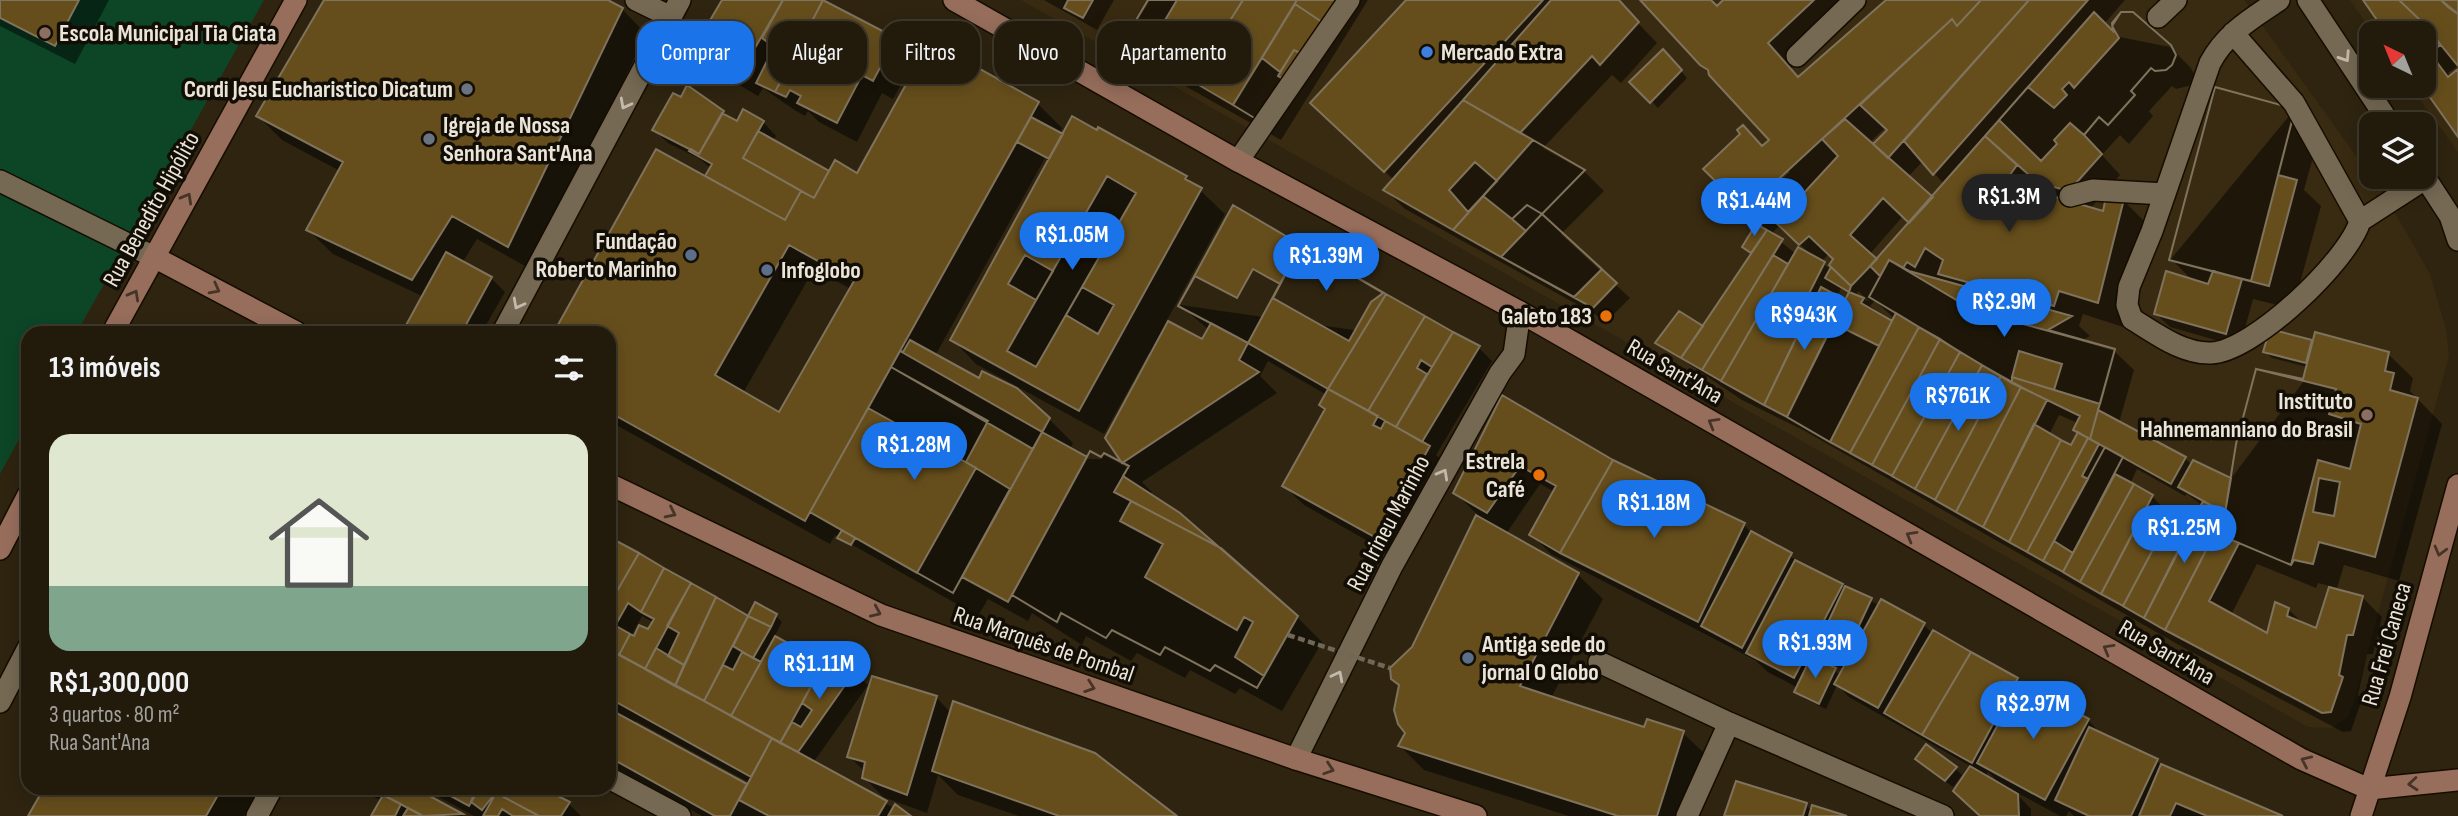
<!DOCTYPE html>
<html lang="pt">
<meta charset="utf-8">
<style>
:root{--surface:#221b0c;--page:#2e281a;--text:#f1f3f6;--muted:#a2a19d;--line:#3f392d;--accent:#1a73e8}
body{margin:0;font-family:"Sofia Sans Condensed",sans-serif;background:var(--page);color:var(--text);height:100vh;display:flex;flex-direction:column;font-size:26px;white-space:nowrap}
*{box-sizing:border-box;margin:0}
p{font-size:23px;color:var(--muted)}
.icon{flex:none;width:38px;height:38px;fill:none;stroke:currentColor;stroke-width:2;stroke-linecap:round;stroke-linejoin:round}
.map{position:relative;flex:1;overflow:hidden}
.details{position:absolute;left:21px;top:326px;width:595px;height:469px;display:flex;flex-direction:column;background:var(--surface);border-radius:21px;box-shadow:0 4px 18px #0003,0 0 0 2px var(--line)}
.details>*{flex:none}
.hud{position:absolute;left:637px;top:21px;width:665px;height:63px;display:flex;gap:14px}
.needle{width:46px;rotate:317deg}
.controls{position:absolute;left:2359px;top:21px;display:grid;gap:14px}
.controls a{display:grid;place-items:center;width:77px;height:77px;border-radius:14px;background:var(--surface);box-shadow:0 4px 18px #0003,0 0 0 2px var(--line);font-size:35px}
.price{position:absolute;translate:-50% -60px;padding:0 16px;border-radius:24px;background:var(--accent);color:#fff;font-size:23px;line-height:46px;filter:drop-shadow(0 2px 4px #0008)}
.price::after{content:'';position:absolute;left:50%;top:42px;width:21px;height:16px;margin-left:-10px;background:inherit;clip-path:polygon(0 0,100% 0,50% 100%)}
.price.on{background:#222;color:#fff}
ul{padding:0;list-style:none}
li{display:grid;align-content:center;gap:14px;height:371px;padding:0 28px}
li+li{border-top:2px solid var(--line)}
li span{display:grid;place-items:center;height:217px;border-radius:21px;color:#555}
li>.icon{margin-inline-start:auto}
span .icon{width:126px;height:126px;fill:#fffc;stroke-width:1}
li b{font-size:30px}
h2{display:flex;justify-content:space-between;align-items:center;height:84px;padding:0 28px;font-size:30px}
.chip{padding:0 24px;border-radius:21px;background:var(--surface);box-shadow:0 4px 18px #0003,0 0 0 2px var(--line);font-size:24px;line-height:63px}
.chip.on{background:var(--accent);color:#fff}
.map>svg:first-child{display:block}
</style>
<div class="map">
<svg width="2458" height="816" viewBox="0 0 2458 816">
<rect width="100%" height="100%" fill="#2e2410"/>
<!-- built -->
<path fill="#392b11" d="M1021,0H2244L2387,199L2430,274L2446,329L2449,356L2352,708L2346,718L2332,728L2308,727Z
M2350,0H2458V152L2410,86H2424V33H2373Z"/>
<!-- green -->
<path fill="#0c4627" d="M0,0H264L77,332H28V423L0,474Z"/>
<!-- shadow -->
<path fill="#0007" fill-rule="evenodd" d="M0,0H109L75,64L0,26Z
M326,0H604L622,9L646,34L532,270L477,239L462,263L491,278L505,292L482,332H413L407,326L424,297L333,254L308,230L340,171L282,140L258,116Z
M724,0H820L895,39L915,59L893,99L882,93L857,142L819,122L808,111L805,116L796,111L763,88L758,96L714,70L695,51Z
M1044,0H1114L1097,30Z
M1150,0H1368L1281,140L1171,78L1145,61L1125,41Z
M1408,0H1616L1657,43L1621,83L1612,75L1543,148L1584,171L1604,191L1561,234L1630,298L1607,321L1405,209L1385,190L1394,180L1332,123Z
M1642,0H1711L1718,7L1725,0H1864L1791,69L1800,79L1888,0H2125L2104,24L2115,36L2170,47L2190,67L2195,75L2192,85L2176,89L2172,86L2149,111L2153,116L2129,144L2120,135L2102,155L2120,175L2090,209L2104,213L2123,200L2148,225L2123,327L2083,314L2079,326L2090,336L2081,341L2114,351L2134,370L2119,423L2185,458L2192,465L2230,480L2304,381L2307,367L2272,358L2265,352L2311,342L2388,354L2413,378L2410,391L2442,424L2399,581L2344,565L2337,588L2318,583L2316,588L2257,564L2231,615L2268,636L2288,609L2304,624L2317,630L2362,597L2382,617L2373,654H2367L2358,695L2362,699L2351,731L2343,732L2186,649L1803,430L1742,400L1657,343L1703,328L1752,254L1744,247L1757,226L1768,231L1748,211L1790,172L1763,148L1771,141ZM1885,128L1889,131L1873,147L1869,143ZM1923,161L1944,184L1932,198L1908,177ZM2030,176L2055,198L2038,194L2040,191L2028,178ZM1903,216L1910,223L1877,261L1870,254ZM1780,225L1811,255L1796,254L1771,234ZM1829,254L1835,260L1841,274L1839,277L1821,262ZM1841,288L1850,294L1845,303L1837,297ZM1858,291L1869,301L1856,296ZM1875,301L1895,319L1893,323L1870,306ZM2059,415L2078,423L2079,434L2072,448L2049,435ZM2137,469L2185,496L2187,494L2203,506L2188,535L2160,519L2165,510L2152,496L2130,484Z
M2365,0H2458V66L2448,73L2451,77L2458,71V134L2424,85V33H2388Z
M1669,57L1687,78L1658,108L1632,82Z
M688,88L737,124L763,122L776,136L773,141L829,173L857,175L1038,104L1062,128L1059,134L1186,177L1225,214L1166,322L1203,342L1209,330L1180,305L1479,348L1492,361L1436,455L1449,467L1398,558L1304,505L1284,486L1326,410L1327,395L1268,361L1260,376L1277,393L1142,482L1152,492L1150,496L1297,617L1322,642L1282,711L1240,688L1235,694L1190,670L1185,678L1137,653L1131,661L1086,636L1082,645L1032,613L1028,621L988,599L978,616L835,535L830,544L609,421V332H556L657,151L713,182L711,168L698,158L668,143L654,130ZM1045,158L1050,161L952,339L976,364L1104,434L1149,353L1152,355L1124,461L1130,469L1104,455L1102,459H1088L1070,449L1073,443L1049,419L935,356ZM814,269L851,289L780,414L743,393Z
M2294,110L2319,135L2304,190L2321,206L2293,309L2253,299L2240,347L2170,327L2156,314L2194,282L2171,259Z
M1503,398L1612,462L1744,525L1754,535L1846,590L1924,625L1933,634L2088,720L2103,736L2157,761L2163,767L2279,816H2074L2069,811L2066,816H2060L2014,791L2031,809V816H1982L1956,790L1972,767L1849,697L1837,685L1826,709L1803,698L1797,692L1798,688L1768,672L1755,660L1551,554L1532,535L1555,492L1540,484L1506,534L1578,575L1603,599L1551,698L1645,730L1683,733L1708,757L1689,816H1569L1424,770L1400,746L1408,733L1413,648L1478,515L1455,493ZM1831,664L1844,669L1840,675L1829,667ZM1988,772L2001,784L1985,777Z
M609,540L748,619L776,616L782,622L774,637L825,665L854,672L868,685L813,763L908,816H702L609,764ZM642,616L654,623L649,632L635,638L631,636ZM636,721L750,783L748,787L634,724Z
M936,697L951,713L1174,816H1019L958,795L938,775L927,813L883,797L864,777L865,772L849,756Z
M1923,765L1955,768L1962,775L1953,787Z
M46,788H259L244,816H30Z
M356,788H414L463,816H373L382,801Z
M422,788H519L528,792L531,788H538L568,803L581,816H474Z
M1806,805L1812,811L1841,816H1726Z"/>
<!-- building -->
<path fill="#664e1c" stroke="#7f735d" stroke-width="2" fill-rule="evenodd" d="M0,0H79L55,46L0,18Z
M324,0H608L623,8L508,247L452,216L412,280L306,230L343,162L256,116Z
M722,0H783L738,77L692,51Z
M783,0H823L775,92L756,83L774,47L762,38Z
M823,0L896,38L873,81L862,75L837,123L797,103L801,96L790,90L786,97L775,92Z
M1068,0H1093L1083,18L1064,8Z
M1148,0H1177L1145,54L1123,42Z
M1148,0H1177L1145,54L1123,42Z
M1177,0H1243L1192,81L1145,54Z
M1243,0H1297L1233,105L1192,81Z
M1297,0H1336L1261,122L1233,105Z
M1406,0H1543L1384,172L1310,103Z
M1551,0H1619L1639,22L1600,65L1592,56L1520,133L1463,100Z
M1640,0H1711L1717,6L1723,0H1814L1768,43L1798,77L1886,0H1981L1957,26L1952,19L1745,210L1703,169L1740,134L1737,130L1743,125L1762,146L1769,140L1709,75L1708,70L1700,65Z
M1981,0H2029L1888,158L1873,144L1887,130L1860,105L1952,19L1957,26Z
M2029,0H2088L1933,175L1904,141Z
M2363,0H2399L2423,23L2440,45L2430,53L2448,77L2458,69V137L2422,86L2424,33H2386Z
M2399,0H2441L2458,14V66L2423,23Z
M2441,0H2458V14L2448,7Z
M1295,4L1322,22L1302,54L1294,50L1278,76L1286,81L1261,122L1233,105Z
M1295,4L1322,22L1302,54L1294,50L1280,72L1262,58Z
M2094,12L2113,31L2112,23L2121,12H2133L2171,45L2176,55L2172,65L2166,70L2155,71L2151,68L2131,91L2135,95L2108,125L2099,117L2084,135L2102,154L2069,191L2038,183L1985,136Z
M2121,12H2133L2171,45L2176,55L2172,65L2166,70L2155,71L2151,68L2131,91L2135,95L2108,125L2099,117L2084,135L2070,123L2054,140L2057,144L2041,161L1999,120L2028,87L2054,108L2067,95L2062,89L2069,82L2074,88L2119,38L2112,26Z
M930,41L1039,102L805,521L609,412V332H554L656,149L785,220L801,191L814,198L835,160L857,173ZM789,245L854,281L779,412L715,375Z
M1663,49L1682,70L1650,103L1629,82Z
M687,85L724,111L699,154L652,130L673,93L681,97Z
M2215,87L2295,109L2251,281L2169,260Z
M2215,87L2295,109L2278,175L2297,180L2269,286L2169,260Z
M1463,100L1533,140L1453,230L1383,190Z
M743,109L764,121L743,158L801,191L785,220L705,176L712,164L689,151L691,149L699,154L722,113L737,121Z
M1072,116L1097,130L1098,127L1187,176L1185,179L1202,188L1079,411L950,340Z
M1031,117L1063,134L1049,159L1017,142Z
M1845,119L1933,197L1909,223L1883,198L1850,235L1877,259L1851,286L1829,265L1833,259L1809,236L1799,245L1767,214L1784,188L1792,195L1797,190L1802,195L1838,156L1822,139Z
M758,131L829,171L814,198L743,158Z
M1985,136L2017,165L2005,182L2103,211L2107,193L2124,199L2098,303L2059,291L2054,306L1938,274L1943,260L1925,248L1915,267L1907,262L1903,268L1889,260L1880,276L1870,266Z
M1533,140L1585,170L1542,214L1527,205L1512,219L1526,231L1501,257L1453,230Z
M1533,140L1585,170L1542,214L1527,205L1512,219L1483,196Z
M1475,162L1497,181L1468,212L1449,190Z
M1107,176L1136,193L1036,367L1007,351Z
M1233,205L1301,245L1248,343L1178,306Z
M1542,214L1602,269L1574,297L1501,257Z
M1542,214L1617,283L1593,308L1501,257Z
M1756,224L1767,230L1751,253L1742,247Z
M1767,230L1783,239L1702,370L1681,358Z
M1301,245L1386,294L1328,389L1248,343Z
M1301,245L1383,293L1371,302L1349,341L1273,298Z
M1798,247L1825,262L1797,317L1804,321L1764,405L1721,381Z
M446,252L492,277L462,332H415L405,327Z
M1025,255L1053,271L1036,300L1008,284Z
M1773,255L1788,264L1721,381L1702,370Z
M1889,260L1975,311L2115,349L2100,404L2012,377V383L1869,297Z
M1889,260L1909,271L2072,316L2048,330L2115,349L2090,439L2073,430L2080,416L2012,383L1869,297Z
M1831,267L1851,286L1849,292L1825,278Z
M1253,269L1280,284L1248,343L1178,306L1195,276L1237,298Z
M2166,271L2208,284L2213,271L2242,279L2226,334L2154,314Z
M1082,287L1114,305L1098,334L1066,315Z
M1821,287L1845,300L1787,417L1764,405Z
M1849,292L1864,298L1861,303L1892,321L1830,442L1787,417Z
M1386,294L1425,316L1368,411L1328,389Z
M1679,311L1703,326L1681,358L1655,343Z
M1896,313L1919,327L1850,453L1830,442Z
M1425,316L1453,332L1432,367L1421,360L1417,368L1427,374L1396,427L1368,411Z
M1168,321L1202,339L1211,323L1248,343L1239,360L1259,372L1122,463L1105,438Z
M1833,323L1879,346L1830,442L1787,417Z
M1919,327L1940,339L1872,465L1850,453Z
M2270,329L2312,340L2306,363L2263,352Z
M1453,332L1480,346L1422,442L1396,427Z
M2315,332L2389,352L2385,371L2394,373L2390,390L2418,398L2375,557L2319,542L2313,564L2294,560L2291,565L2215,533L2225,513L2236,444L2256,369L2303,379Z
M1940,339L1960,352L1892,476L1872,465Z
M910,340L979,378L982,371L1017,388L1050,418L953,593L810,512L900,351L903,352Z
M900,351L1042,432L1033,449L891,367Z
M2019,351L2062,364L2054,390L2012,377Z
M1960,352L1982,365L1915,489L1892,476Z
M1982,365L2001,376L1935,500L1915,489Z
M891,367L988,421L966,462L1010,489L953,593L810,512Z
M2256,369L2336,389L2329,414L2361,424L2350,469L2318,460L2291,565L2215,533L2225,513L2236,444Z
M2001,376L2021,387L1956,512L1935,500Z
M2021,387L2047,400L1983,527L1956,512Z
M1328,389L1378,416L1373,425L1381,429L1385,421L1430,446L1378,539L1282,486L1325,409L1319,405Z
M1502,395L1613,460L1560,553L1529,535L1556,486L1520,466L1487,513L1453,493Z
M868,408L976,468L917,573L810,512Z
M2098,410L2186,457L2171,484L2090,439Z
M2034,424L2061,440L2009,542L1983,527Z
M1042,432L1087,457L1008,602L962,577Z
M2078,432L2088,438L2027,552L2009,542L2061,440L2071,445Z
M2088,438L2099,444L2082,476L2088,479L2043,561L2027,552Z
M2105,447L2123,457L2073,553L2054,541Z
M2105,447L2123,457L2063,572L2043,561Z
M1090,451L1101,457L1104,453L1129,466L1123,476L1180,513L1298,616L1257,688L1215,665L1210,671L1165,647L1160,655L1112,630L1106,638L1061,613L1057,622L1012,595Z
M1090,451L1101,457L1104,453L1129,466L1114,492L1221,548L1298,616L1257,688L1215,665L1210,671L1165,647L1160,655L1112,630L1106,638L1061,613L1057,622L1012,595Z
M1613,460L1745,523L1698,622L1560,553Z
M2193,460L2231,478L2225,513L2178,487Z
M2115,474L2134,484L2080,582L2063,572Z
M2319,478L2340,482L2334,516L2313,512Z
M2134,484L2153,495L2101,594L2080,582Z
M1131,501L1221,548L1298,616L1264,676L1235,657L1253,622L1244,617L1237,630L1145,577L1163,544L1120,521Z
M2203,501L2225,513L2165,630L2144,618Z
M2145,509L2168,521L2123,606L2101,594Z
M1476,515L1579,573L1520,686L1644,727L1647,719L1684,731L1657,816H1618L1398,746L1405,733L1398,724L1394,710L1399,685L1391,679L1390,668L1412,647Z
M2168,521L2188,533L2144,618L2123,606Z
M842,530L855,538L851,545L837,538Z
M1751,531L1792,553L1742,648L1701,626Z
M2215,533L2239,543L2209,601L2267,633L2275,602L2289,608L2287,616L2316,628L2329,587L2363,596L2353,635H2347L2339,675L2343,677L2331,712L2322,713L2165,630Z
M609,537L639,553L609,605Z
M639,553L664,568L641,612L628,603L615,626L609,622V605Z
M1795,560L1843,584L1794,678L1746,653Z
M664,568L691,583L645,669L619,655L630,634L634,636L639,625L648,629L654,619L641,612Z
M691,583L716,597L684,665L668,656L679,633L667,626Z
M1845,586L1872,598L1842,662L1815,650Z
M716,597L748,616L704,701L675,686Z
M1881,599L1925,623L1878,708L1834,684Z
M755,602L777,614L771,627L748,616Z
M748,616L771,627L753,658L733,646Z
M609,622L630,634L619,655L609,649Z
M1933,630L1971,652L1922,735L1884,713Z
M775,636L824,663L780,743L731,716Z
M656,648L684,665L675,686L645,669Z
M609,649L772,738L751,777L609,698Z
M742,652L761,662L731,716L704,701L723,665L733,670Z
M1971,652L2018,678L1972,763L1922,735Z
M828,655L855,671L798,752L780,743L792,722L801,727L812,710L802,703Z
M1811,657L1836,668L1819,704L1794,692Z
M872,676L937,696L907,795L862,778L865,762L847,757Z
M2021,682L2089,719L2045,800L1977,763Z
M609,698L616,702L611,710L747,784L730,816H715L609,757Z
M953,701L1095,753L1177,816H1059L932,771Z
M2089,727L2158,759L2131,816H2089L2055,800Z
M772,738L887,801L878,816H769L739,800Z
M1926,744L1957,767L1945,781L1915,759Z
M2161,764L2283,816H2207L2176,803L2170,816H2139Z
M1970,766L2018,794L2019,816H1980L1953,791Z
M1736,781L1807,803L1803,816H1724Z
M44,788H222L206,816H28Z
M370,788H415L463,814L423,816Z
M436,788H464L476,794L469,806Z
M476,788H499L482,810L471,802Z
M499,788L527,790L542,788L570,802L561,816H539L496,793Z
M496,793L539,816H513L502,809L498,816H483Z
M383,795L401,804L395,816H371Z
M895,804L911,816H888Z
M1812,805L1847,816H1809Z
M408,808L423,816H403Z"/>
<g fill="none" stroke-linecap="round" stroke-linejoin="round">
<!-- lane casing -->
<g stroke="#160d00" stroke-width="24">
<path id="lane" d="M636,0L671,17
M2158,17L2176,0
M2233,33L2294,103L2360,221C2349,260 2253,352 2211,353C2182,354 2155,333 2132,319L2127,305L2129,287L2152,231L2210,63C2226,33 2251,19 2279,0
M1797,56L1855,0
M1238,161L1349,0
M0,181L154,257
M2070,196L2093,190L2165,194
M2360,221L2425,179
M1599,662L1729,723L1687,816
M0,702L28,648
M1729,723L1943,816
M609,778L680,816"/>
</g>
<!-- street casing -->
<g stroke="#160d00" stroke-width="24">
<path id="street" d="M2308,0L2390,124
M2424,176L2450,216L2458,240
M503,332L680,0
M1296,759L1392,566L1500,373L1514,354L1520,312
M257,816L272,788"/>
</g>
<!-- secondary casing -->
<g stroke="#160d00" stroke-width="24">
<path id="secondary" d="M954,0L1238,161L1520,312L2301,759L2369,789L2458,780
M154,257L296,332
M113,332L296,0
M609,484L881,615L1296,759L1476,816
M0,549L28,495
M2361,816L2400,697L2458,485"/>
</g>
<!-- lane -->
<use href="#lane" stroke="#756953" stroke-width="21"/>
<!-- street -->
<use href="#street" stroke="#756953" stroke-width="21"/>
<!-- secondary -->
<use href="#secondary" stroke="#976e5c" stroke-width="21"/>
<!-- path-bridge -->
<path stroke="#706756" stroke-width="4.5" stroke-dasharray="7 3.5" stroke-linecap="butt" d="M1288,635L1390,668"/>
</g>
<!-- one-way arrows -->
<defs><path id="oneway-chevron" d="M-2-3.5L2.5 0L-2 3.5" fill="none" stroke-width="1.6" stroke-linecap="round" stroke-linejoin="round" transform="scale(1.75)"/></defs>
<g stroke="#c2baaa">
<use href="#oneway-chevron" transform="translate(2345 57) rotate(57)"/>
<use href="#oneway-chevron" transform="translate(625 104) rotate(118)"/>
<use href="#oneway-chevron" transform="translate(518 304) rotate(118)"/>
<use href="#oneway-chevron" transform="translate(1443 474) rotate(-61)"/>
<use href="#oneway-chevron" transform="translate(1338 676) rotate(-63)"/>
</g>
<g stroke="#473428">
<use href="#oneway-chevron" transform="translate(187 198) rotate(-61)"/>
<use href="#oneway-chevron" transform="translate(215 289) rotate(28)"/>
<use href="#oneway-chevron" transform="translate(134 295) rotate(-61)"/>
<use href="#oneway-chevron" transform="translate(1713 423) rotate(-150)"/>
<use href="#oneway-chevron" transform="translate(671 513) rotate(26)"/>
<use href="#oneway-chevron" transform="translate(1911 536) rotate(-150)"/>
<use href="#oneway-chevron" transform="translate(2440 551) rotate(105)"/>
<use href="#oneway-chevron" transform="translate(876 612) rotate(24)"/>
<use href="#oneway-chevron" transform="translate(2108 649) rotate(-150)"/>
<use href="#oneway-chevron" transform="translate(1090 687) rotate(19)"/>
<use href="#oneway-chevron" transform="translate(2306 761) rotate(-155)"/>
<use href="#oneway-chevron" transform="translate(1329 769) rotate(18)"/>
<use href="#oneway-chevron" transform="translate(2413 784) rotate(175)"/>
</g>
<!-- markers -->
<g fill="#8d6e63" stroke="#120e06" stroke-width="2.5">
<circle cx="45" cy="33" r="7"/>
<circle cx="2367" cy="415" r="7"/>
</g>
<circle fill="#3f7fe0" stroke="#120e06" stroke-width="2.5" cx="1427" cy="52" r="7"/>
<g fill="#6b7280" stroke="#120e06" stroke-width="2.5">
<circle cx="467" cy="89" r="7"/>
<circle cx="429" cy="139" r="7"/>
</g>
<g fill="#5c6f8a" stroke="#120e06" stroke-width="2.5">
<circle cx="691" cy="255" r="7"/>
<circle cx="767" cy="270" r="7"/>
<circle cx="1468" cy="658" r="7"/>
</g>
<g fill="#e8710a" stroke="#120e06" stroke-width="2.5">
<circle cx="1606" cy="316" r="7"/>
<circle cx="1539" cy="475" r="7"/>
</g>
<g text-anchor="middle" stroke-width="7" stroke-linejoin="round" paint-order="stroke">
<!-- poi labels -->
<g font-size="24" font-weight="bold" fill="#ebe5d9" stroke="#120e06" text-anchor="start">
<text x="59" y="41">Escola Municipal Tia Ciata</text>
<text x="1441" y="60">Mercado Extra</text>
<text x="453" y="97" text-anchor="end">Cordi Jesu Eucharistico Dicatum</text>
<text x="443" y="133">Igreja de Nossa<tspan x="443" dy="28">Senhora Sant'Ana</tspan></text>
<text x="677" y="249" text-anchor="end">Fundação<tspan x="677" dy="28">Roberto Marinho</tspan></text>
<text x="781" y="278">Infoglobo</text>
<text x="1592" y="324" text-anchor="end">Galeto 183</text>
<text x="2353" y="409" text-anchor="end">Instituto<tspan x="2353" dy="28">Hahnemanniano do Brasil</tspan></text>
<text x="1525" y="469" text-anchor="end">Estrela<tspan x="1525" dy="28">Café</tspan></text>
<text x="1482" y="652">Antiga sede do<tspan x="1482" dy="28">jornal O Globo</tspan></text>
</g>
<!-- street labels -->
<g font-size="24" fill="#ebe5d9" stroke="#120e06">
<text transform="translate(151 209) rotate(-61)" y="8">Rua Benedito Hipólito</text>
<text transform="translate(1675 371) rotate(30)" y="8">Rua Sant'Ana</text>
<text transform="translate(1388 523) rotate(-62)" y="8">Rua Irineu Marinho</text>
<text transform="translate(1044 644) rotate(19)" y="8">Rua Marquês de Pombal</text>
<text transform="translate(2386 644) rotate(-74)" y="8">Rua Frei Caneca</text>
<text transform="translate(2167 652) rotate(30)" y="8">Rua Sant'Ana</text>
</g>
</g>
</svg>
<div class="controls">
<a><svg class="needle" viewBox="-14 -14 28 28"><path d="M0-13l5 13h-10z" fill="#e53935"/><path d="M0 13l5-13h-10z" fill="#a2a19d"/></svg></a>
<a><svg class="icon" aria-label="layers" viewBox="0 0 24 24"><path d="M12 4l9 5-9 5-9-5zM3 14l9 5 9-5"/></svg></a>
</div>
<b class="price on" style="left:2009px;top:234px">R$1.3M</b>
<b class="price" style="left:1754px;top:238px">R$1.44M</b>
<b class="price" style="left:1072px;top:272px">R$1.05M</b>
<b class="price" style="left:1326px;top:293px">R$1.39M</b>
<b class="price" style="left:2004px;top:339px">R$2.9M</b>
<b class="price" style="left:1804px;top:352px">R$943K</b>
<b class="price" style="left:1958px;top:433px">R$761K</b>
<b class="price" style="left:914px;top:482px">R$1.28M</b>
<b class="price" style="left:1654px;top:540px">R$1.18M</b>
<b class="price" style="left:2184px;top:565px">R$1.25M</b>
<b class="price" style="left:1815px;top:680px">R$1.93M</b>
<b class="price" style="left:819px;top:701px">R$1.11M</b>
<b class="price" style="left:2033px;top:741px">R$2.97M</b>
<div class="hud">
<a class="chip on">Comprar</a>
<a class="chip">Alugar</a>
<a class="chip">Filtros</a>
<a class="chip">Novo</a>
<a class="chip">Apartamento</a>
</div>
<section class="details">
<h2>13 imóveis<svg class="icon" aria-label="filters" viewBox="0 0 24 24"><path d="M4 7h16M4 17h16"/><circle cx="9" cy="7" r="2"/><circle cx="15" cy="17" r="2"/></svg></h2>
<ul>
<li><span style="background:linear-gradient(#dfe7d0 70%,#7fa58c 0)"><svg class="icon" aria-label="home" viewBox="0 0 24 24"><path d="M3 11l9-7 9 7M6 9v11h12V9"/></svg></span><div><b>R$1,300,000</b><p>3 quartos · 80 m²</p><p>Rua Sant'Ana</p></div></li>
</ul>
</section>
</div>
